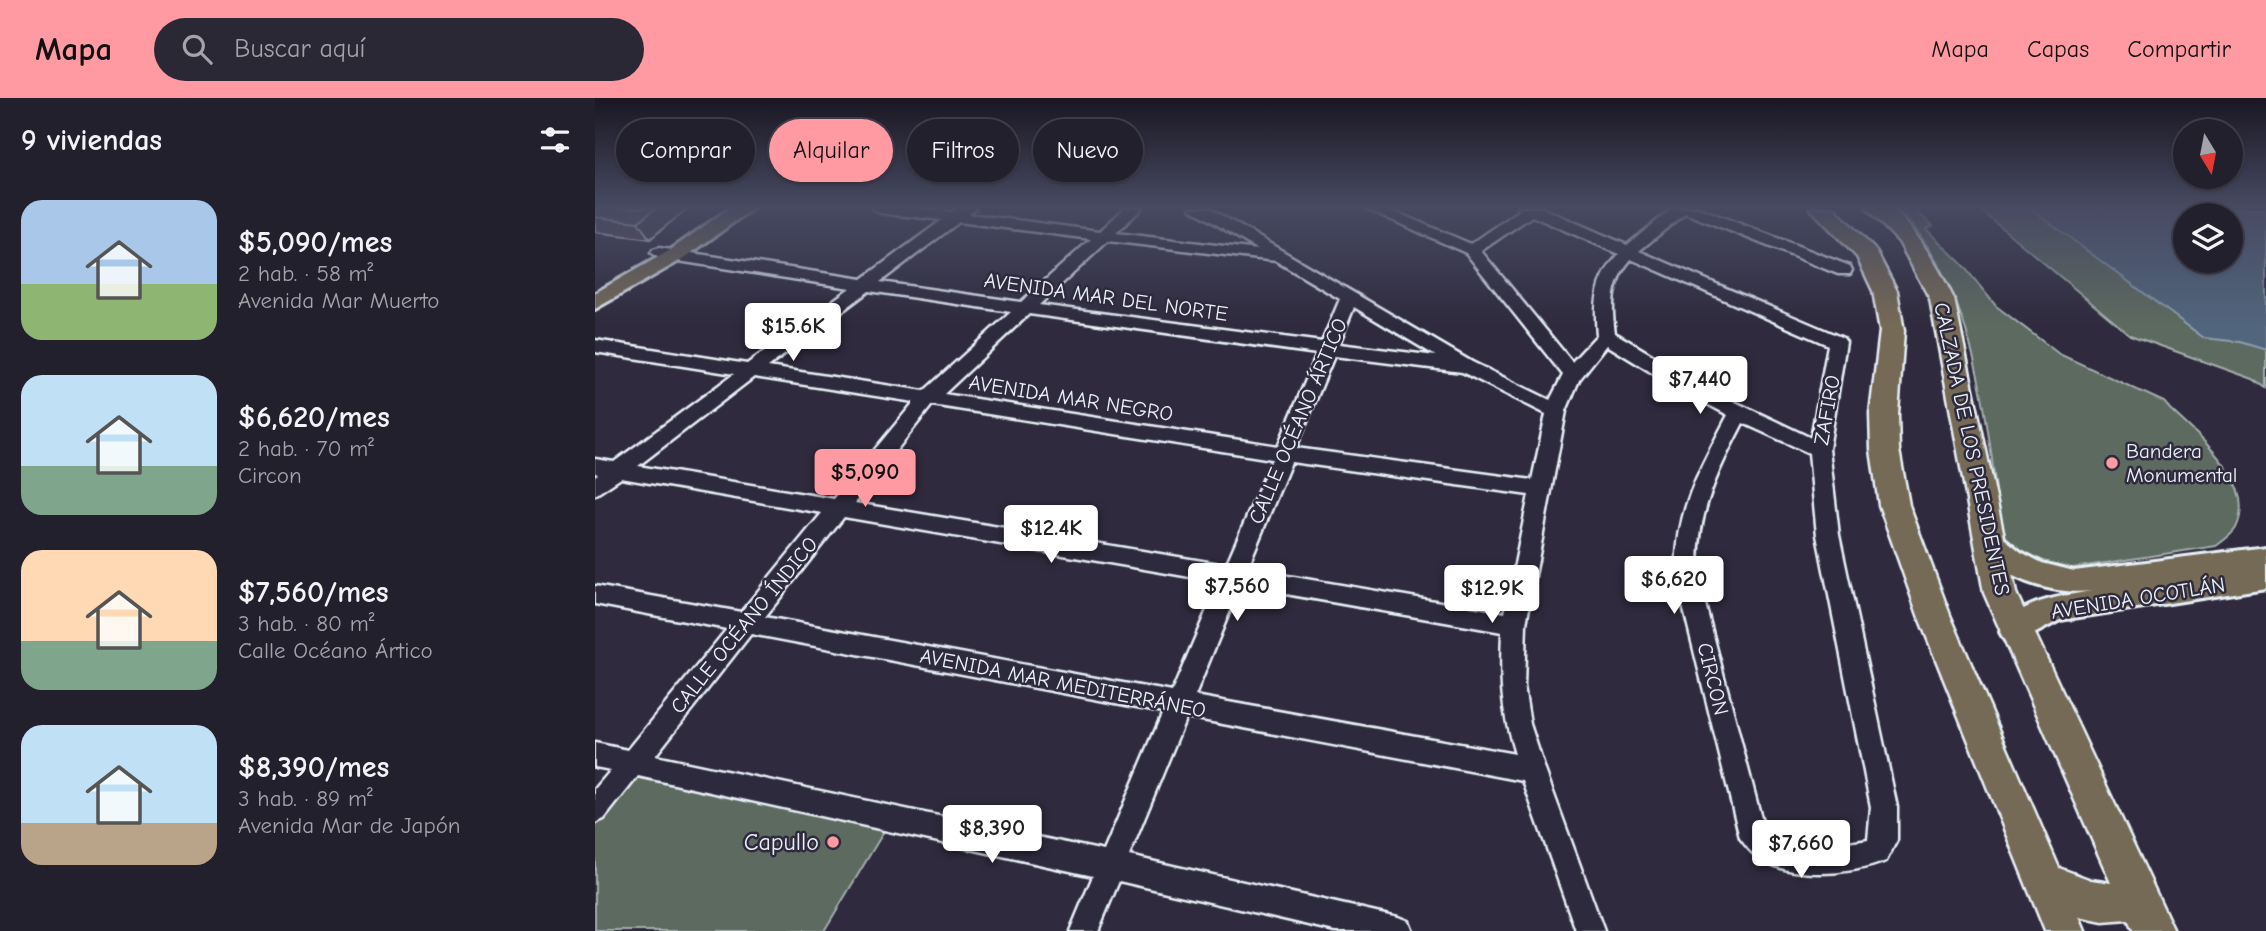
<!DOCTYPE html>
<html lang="es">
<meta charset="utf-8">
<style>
:root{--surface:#23202e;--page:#2b2836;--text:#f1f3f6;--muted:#a3a3aa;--line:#403e4a;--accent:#ff9aa2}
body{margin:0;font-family:"Comic Neue",sans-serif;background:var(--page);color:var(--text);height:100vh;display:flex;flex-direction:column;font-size:26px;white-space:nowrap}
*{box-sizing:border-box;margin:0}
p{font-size:23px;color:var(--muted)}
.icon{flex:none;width:38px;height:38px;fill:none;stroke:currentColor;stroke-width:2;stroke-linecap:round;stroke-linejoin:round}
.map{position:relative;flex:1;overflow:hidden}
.drawer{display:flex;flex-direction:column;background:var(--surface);width:595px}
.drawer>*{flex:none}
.banner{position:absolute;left:21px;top:21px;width:665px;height:63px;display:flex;gap:14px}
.needle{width:46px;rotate:170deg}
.buttons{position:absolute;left:1578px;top:21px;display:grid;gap:14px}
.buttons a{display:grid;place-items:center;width:70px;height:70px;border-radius:50%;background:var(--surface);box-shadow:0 2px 5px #0004,0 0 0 2px var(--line);font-size:35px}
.price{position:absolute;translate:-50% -60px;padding:0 16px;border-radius:7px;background:#fff;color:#222;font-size:23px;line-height:46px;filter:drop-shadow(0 2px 4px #0008)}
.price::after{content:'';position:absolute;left:50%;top:42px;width:21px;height:16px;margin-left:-10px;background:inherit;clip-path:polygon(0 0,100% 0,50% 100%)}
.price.active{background:var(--accent);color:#111}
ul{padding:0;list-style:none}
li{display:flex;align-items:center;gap:21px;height:175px;padding:0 21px}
li span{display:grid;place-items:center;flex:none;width:196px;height:140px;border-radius:21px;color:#555}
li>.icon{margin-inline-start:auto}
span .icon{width:84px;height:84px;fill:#fffc;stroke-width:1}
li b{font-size:30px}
h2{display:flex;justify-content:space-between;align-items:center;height:84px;padding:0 21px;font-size:30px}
.chip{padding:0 24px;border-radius:32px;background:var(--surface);box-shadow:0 2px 5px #0004,0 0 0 2px var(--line);font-size:24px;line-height:63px}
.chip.active{background:var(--accent);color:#111}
header{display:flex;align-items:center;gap:42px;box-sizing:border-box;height:98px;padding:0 35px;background:var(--accent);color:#111}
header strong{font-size:33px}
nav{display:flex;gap:38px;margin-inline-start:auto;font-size:24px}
.search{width:490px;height:63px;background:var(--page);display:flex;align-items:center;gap:18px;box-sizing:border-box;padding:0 24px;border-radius:38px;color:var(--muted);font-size:26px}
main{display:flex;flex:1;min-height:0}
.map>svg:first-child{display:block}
</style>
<header>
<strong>Mapa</strong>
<div class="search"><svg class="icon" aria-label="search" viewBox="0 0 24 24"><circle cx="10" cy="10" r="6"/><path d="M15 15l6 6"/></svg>Buscar aquí</div>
<nav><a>Mapa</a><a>Capas</a><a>Compartir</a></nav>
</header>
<main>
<section class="drawer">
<h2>9 viviendas<svg class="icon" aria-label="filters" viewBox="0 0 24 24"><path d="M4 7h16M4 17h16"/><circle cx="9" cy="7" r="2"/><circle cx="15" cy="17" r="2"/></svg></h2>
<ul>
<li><span style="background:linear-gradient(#a9c7e8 60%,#8fb573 0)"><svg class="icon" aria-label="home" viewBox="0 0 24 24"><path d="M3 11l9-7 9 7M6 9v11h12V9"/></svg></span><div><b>$5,090/mes</b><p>2 hab. · 58 m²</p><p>Avenida Mar Muerto</p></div></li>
<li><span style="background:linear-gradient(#bfe0f5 65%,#7fa58c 0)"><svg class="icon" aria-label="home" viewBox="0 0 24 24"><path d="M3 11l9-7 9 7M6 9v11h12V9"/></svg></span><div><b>$6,620/mes</b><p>2 hab. · 70 m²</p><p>Circon</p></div></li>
<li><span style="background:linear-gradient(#ffd9b3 65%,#7fa58c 0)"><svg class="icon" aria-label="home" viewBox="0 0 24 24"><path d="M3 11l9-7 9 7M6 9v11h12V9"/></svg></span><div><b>$7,560/mes</b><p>3 hab. · 80 m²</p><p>Calle Océano Ártico</p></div></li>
<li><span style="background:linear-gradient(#bfe0f5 70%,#b9a48a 0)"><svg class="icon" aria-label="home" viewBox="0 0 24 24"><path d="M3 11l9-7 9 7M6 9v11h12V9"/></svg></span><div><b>$8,390/mes</b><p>3 hab. · 89 m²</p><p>Avenida Mar de Japón</p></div></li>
</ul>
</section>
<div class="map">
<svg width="1671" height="833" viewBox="0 0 1671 833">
<rect width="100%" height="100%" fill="#2f2a3d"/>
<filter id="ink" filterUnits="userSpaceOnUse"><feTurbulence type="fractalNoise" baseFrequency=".0143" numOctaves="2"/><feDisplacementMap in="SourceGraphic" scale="14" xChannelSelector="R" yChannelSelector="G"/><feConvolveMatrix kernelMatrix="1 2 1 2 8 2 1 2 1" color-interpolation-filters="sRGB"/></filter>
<g filter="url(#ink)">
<!-- green -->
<path fill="#5d6a60" stroke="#a2aeac" stroke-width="2" fill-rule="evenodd" d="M1304,110H1321L1323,115L1338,128L1331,131L1366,165L1401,208L1464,256L1569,304L1575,311C1604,339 1663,385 1641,430C1637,437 1628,443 1621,448L1458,473L1408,445C1391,326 1387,204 1304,110Z
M1383,110H1671V290L1658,281L1535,237ZM1591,117H1636V163H1591Z
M37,664L297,720L229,833H0V710Z"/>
<!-- water -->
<path fill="#51657c" stroke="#8d9dae" stroke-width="2" fill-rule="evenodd" d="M1435,110H1671V252L1645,244L1609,240ZM1591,117H1636V163H1591Z"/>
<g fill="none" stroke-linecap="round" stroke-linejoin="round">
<!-- minor casing -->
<g stroke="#e8f1f8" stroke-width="5">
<path id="minor" d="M277,110H322L357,114L363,110H381L374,116L505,133L530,110H547L521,135L663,152L595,110H614L877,264L955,302L968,277L871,155L770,110H791L876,146L925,112L923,110H947L1032,147L1078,110H1104L1255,168L1257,172L1255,176H1243L1090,115L1044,153L1248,240L1251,244L1234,351L1244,437L1302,709V742L1291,763C1255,777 1197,782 1164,760C1156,755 1151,748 1145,740L1082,483C1078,417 1103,374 1133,317L1082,290L1012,247L984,282L971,313L931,526L929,588L935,626L950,672L1009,833H981L928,683L591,619L534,758L803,819L813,823L817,833H740L524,783L503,833H475L498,778L43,678L9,721L0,725V691L16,672L0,669V645L33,652L132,531L0,506V488L146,514L227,415L26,380L0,397V378L3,376L0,375V361L19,364L139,276L0,254V242L152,266L255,190L64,160L56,155L58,152L64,150L267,181L347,122L285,115ZM937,118L1024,156C1001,181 999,204 1002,237L977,264L886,153ZM364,124L496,141L426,204L285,184ZM513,143L681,163L745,201L727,244L444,207ZM1036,161L1233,247L1216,340L1121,295L1020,235C1016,207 1016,184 1036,161ZM274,193L416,214L329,293L173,269ZM759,209L841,258L744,246ZM434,216L722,256L683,348L349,296ZM739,258L867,274L951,316L937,382L701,350ZM159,279L319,304L239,401L43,368ZM337,307L677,361L631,467L260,405ZM1148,325L1214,355L1222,437L1276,709L1273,742C1250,746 1203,752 1182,741C1176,737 1171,730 1167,724L1104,483C1099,420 1120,379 1148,325ZM696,364L934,397L910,515L652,471ZM249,419L624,484L577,594L170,519ZM645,488L907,534C905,581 906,611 920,656L600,598ZM156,536L568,614L509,753L60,658Z"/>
</g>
<!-- major casing -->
<g stroke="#e8f1f8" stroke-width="6">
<path id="major" d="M135,110H158L88,161L0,211V195L74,153Z
M1394,433L1404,436L1426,454L1447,465L1479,473L1671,449V490L1465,522L1420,546L1410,543L1405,534C1421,503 1467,498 1497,493C1460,498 1399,480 1381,444L1384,436Z"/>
</g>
<!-- highway casing -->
<g stroke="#e8f1f8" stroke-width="5">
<path id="highway" d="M1215,110H1239L1281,153L1302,193L1309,233L1303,316L1304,352L1314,407L1355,517L1464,770L1496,782L1516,785L1389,495L1335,201L1304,144L1271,110H1295L1301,114C1326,139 1343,169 1359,201L1421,495L1579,833H1538L1533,822L1508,824L1484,819L1490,833H1450L1323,517L1284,407L1276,352L1275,316L1285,233L1278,193L1262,159Z"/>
</g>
<!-- minor -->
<use href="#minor" fill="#2f2a3d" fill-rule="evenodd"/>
<!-- major -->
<use href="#major" fill="#756a55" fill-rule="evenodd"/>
<!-- highway -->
<use href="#highway" fill="#756a55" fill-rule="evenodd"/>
</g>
<!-- wall -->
<path fill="#564a61" stroke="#e8f1f8" stroke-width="2" d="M0,110H93L55,141L0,134Z"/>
<!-- shaded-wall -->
<path fill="#463c4f" stroke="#e8f1f8" stroke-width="2" d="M61,110H93L55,141L43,124Z"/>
<!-- building -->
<path fill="#645671" stroke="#e8f1f8" stroke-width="2" d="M0,110H61L43,124L0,119Z"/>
</g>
<!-- sky -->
<linearGradient id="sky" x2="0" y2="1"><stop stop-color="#1a1722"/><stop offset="0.48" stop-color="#474a62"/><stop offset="1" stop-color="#474a62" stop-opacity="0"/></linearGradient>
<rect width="1671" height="227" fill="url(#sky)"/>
<!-- markers -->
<g fill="#ff9aa2" stroke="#2f2a3d" stroke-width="2.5">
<circle cx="1517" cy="365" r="7"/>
<circle cx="238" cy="744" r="7"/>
</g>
<g text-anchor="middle" stroke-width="5" stroke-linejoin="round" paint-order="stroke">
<!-- street labels -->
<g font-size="21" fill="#e8f1f8" stroke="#2f2a3d">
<text transform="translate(511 199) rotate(8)" y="7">AVENIDA MAR DEL NORTE</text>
<text transform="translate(476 300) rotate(9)" y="7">AVENIDA MAR NEGRO</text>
<text transform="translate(1232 312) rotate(-80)" y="7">ZAFIRO</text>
<text transform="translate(703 323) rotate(-67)" y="7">CALLE OCÉANO ÁRTICO</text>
<text transform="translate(1377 351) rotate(78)" y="7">CALZADA DE LOS PRESIDENTES</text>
<text transform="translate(1543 500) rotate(-9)" y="7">AVENIDA OCOTLÁN</text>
<text transform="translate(149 527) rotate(-51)" y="7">CALLE OCÉANO ÍNDICO</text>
<text transform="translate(1118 581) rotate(76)" y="7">CIRCON</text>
<text transform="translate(468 585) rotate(11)" y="7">AVENIDA MAR MEDITERRÁNEO</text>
</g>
<!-- poi labels -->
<g font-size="21" fill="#e8f1f8" stroke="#2f2a3d" text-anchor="start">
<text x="1531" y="360">Bandera<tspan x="1531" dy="24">Monumental</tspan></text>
</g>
<!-- near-poi labels -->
<g font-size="24" fill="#e8f1f8" stroke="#2f2a3d" text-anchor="end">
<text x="224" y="752">Capullo</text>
</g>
</g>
</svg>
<div class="buttons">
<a><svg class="needle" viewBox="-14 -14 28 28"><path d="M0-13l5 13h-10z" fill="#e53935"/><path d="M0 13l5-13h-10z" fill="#a3a3aa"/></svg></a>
<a><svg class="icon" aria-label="layers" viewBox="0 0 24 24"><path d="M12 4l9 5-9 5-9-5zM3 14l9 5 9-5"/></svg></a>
</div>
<b class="price" style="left:198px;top:265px">$15.6K</b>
<b class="price" style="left:1105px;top:318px">$7,440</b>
<b class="price active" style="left:270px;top:411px">$5,090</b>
<b class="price" style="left:456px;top:467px">$12.4K</b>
<b class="price" style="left:1079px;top:518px">$6,620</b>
<b class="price" style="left:642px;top:525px">$7,560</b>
<b class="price" style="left:897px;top:527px">$12.9K</b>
<b class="price" style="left:397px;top:767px">$8,390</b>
<b class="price" style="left:1206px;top:782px">$7,660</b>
<div class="banner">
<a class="chip">Comprar</a>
<a class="chip active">Alquilar</a>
<a class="chip">Filtros</a>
<a class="chip">Nuevo</a>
</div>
</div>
</main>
